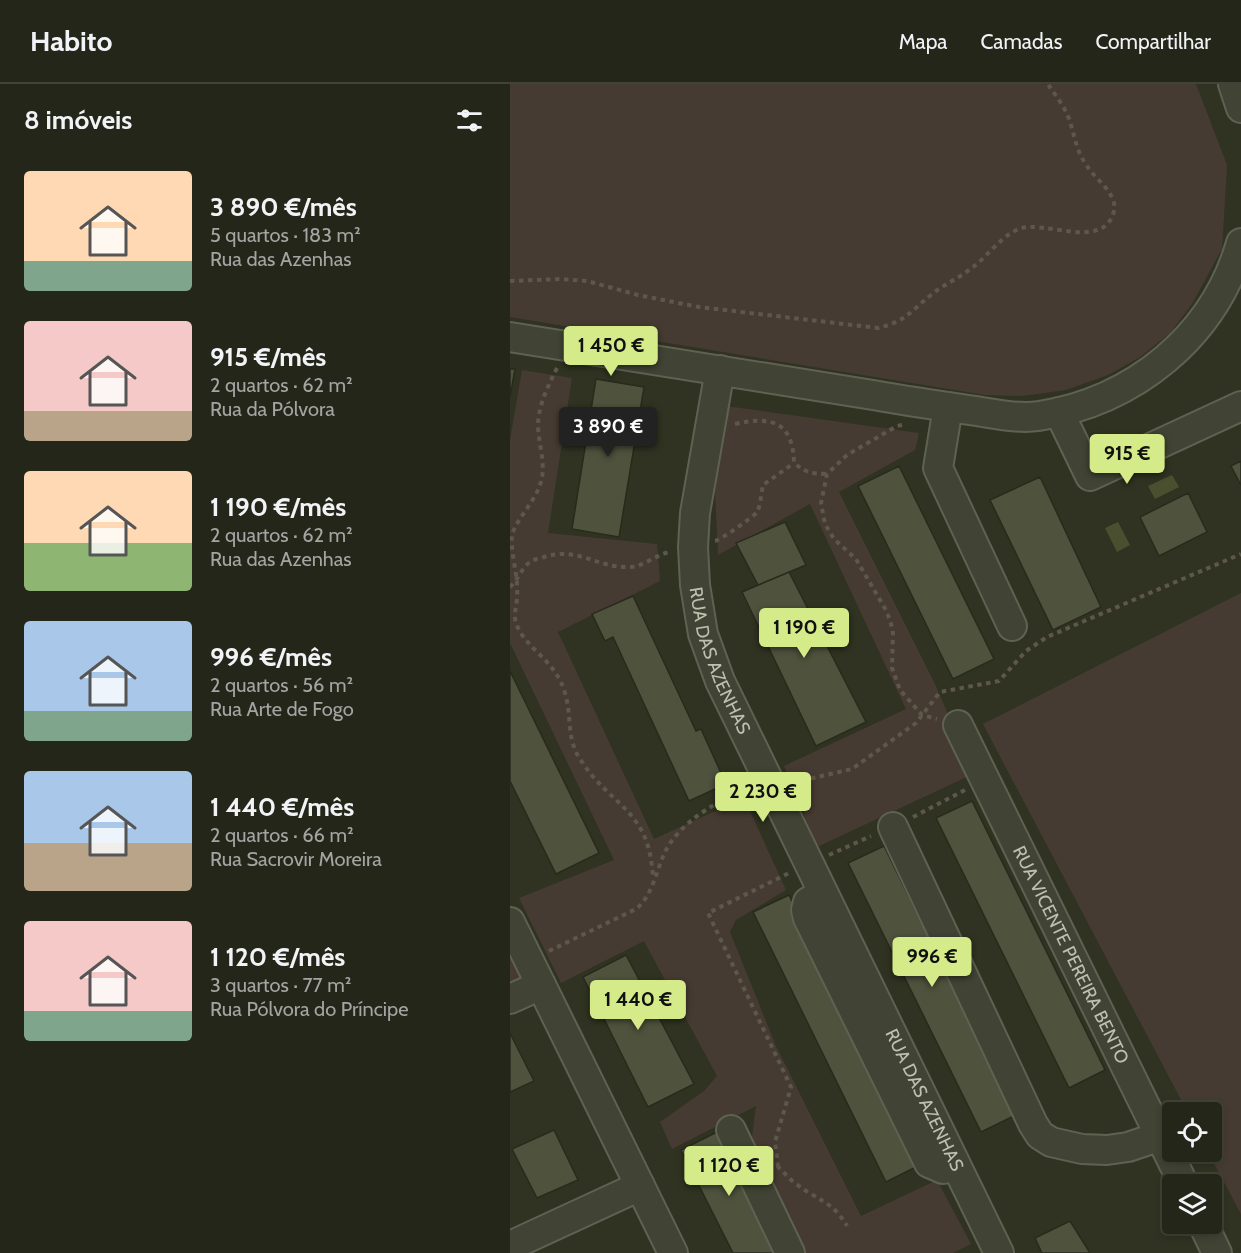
<!DOCTYPE html>
<html lang="pt">
<meta charset="utf-8">
<style>
:root{--surface:#242619;--page:#303226;--text:#f1f3f6;--muted:#a3a5a2;--line:#414338;--accent:#d5eb89}
body{margin:0;font-family:Cabin,sans-serif;background:var(--page);color:var(--text);height:100vh;display:flex;flex-direction:column;font-size:22px;white-space:nowrap}
*{box-sizing:border-box;margin:0}
p{font-size:20px;color:var(--muted)}
.icon{flex:none;width:33px;height:33px;fill:none;stroke:currentColor;stroke-width:2;stroke-linecap:round;stroke-linejoin:round}
.map{position:relative;flex:1;overflow:hidden}
.sheet{display:flex;flex-direction:column;background:var(--surface);width:510px}
.sheet>*{flex:none}
.buttons{position:absolute;left:652px;top:1018px;display:grid;gap:12px}
.buttons a{display:grid;place-items:center;width:60px;height:60px;border-radius:6px;background:var(--surface);box-shadow:0 3px 9px #0003,0 0 0 2px var(--line);font-size:30px}
.price{position:absolute;translate:-50% -51px;padding:0 14px;border-radius:6px;background:var(--accent);color:#111;font-size:20px;line-height:39px;filter:drop-shadow(0 2px 3px #0008)}
.price::after{content:'';position:absolute;left:50%;top:36px;width:18px;height:14px;margin-left:-9px;background:inherit;clip-path:polygon(0 0,100% 0,50% 100%)}
.price.selected{background:#222;color:#fff}
ul{padding:0;list-style:none}
li{display:flex;align-items:center;gap:18px;height:150px;padding:0 24px}
li span{display:grid;place-items:center;flex:none;width:168px;height:120px;border-radius:6px;color:#555}
li>.icon{margin-inline-start:auto}
span .icon{width:72px;height:72px;fill:#fffc;stroke-width:1}
li b{font-size:26px}
h2{display:flex;justify-content:space-between;align-items:center;height:72px;padding:0 24px;font-size:26px}
header{display:flex;align-items:center;gap:36px;box-sizing:border-box;height:84px;padding:0 30px;background:var(--surface);border-bottom:2px solid var(--line)}
header strong{font-size:28px}
nav{display:flex;gap:33px;margin-inline-start:auto;font-size:21px}
main{display:flex;flex:1;min-height:0}
.map>svg:first-child{display:block}
</style>
<header>
<strong>Habito</strong>
<nav><a>Mapa</a><a>Camadas</a><a>Compartilhar</a></nav>
</header>
<main>
<section class="sheet">
<h2>8 imóveis<svg class="icon" aria-label="filters" viewBox="0 0 24 24"><path d="M4 7h16M4 17h16"/><circle cx="9" cy="7" r="2"/><circle cx="15" cy="17" r="2"/></svg></h2>
<ul>
<li><span style="background:linear-gradient(#ffd9b3 75%,#7fa58c 0)"><svg class="icon" aria-label="home" viewBox="0 0 24 24"><path d="M3 11l9-7 9 7M6 9v11h12V9"/></svg></span><div><b>3 890 €/mês</b><p>5 quartos · 183 m²</p><p>Rua das Azenhas</p></div></li>
<li><span style="background:linear-gradient(#f6c9c9 75%,#b9a48a 0)"><svg class="icon" aria-label="home" viewBox="0 0 24 24"><path d="M3 11l9-7 9 7M6 9v11h12V9"/></svg></span><div><b>915 €/mês</b><p>2 quartos · 62 m²</p><p>Rua da Pólvora</p></div></li>
<li><span style="background:linear-gradient(#ffd9b3 60%,#8fb573 0)"><svg class="icon" aria-label="home" viewBox="0 0 24 24"><path d="M3 11l9-7 9 7M6 9v11h12V9"/></svg></span><div><b>1 190 €/mês</b><p>2 quartos · 62 m²</p><p>Rua das Azenhas</p></div></li>
<li><span style="background:linear-gradient(#a9c7e8 75%,#7fa58c 0)"><svg class="icon" aria-label="home" viewBox="0 0 24 24"><path d="M3 11l9-7 9 7M6 9v11h12V9"/></svg></span><div><b>996 €/mês</b><p>2 quartos · 56 m²</p><p>Rua Arte de Fogo</p></div></li>
<li><span style="background:linear-gradient(#a9c7e8 60%,#b9a48a 0)"><svg class="icon" aria-label="home" viewBox="0 0 24 24"><path d="M3 11l9-7 9 7M6 9v11h12V9"/></svg></span><div><b>1 440 €/mês</b><p>2 quartos · 66 m²</p><p>Rua Sacrovir Moreira</p></div></li>
<li><span style="background:linear-gradient(#f6c9c9 75%,#7fa58c 0)"><svg class="icon" aria-label="home" viewBox="0 0 24 24"><path d="M3 11l9-7 9 7M6 9v11h12V9"/></svg></span><div><b>1 120 €/mês</b><p>3 quartos · 77 m²</p><p>Rua Pólvora do Príncipe</p></div></li>
</ul>
</section>
<div class="map">
<svg width="731" height="1169" viewBox="0 0 731 1169">
<rect width="100%" height="100%" fill="#303321"/>
<!-- green -->
<path fill="#463b32" d="M0,0H686L717,81L712,165L682,220L660,249L630,273L598,291L556,306L512,312L475,311L0,233Z
M12,286L62,294L38,449L147,460L150,497L48,548L144,755L234,714L276,806L226,836L220,848L266,962L351,1132L427,1096L461,1160L443,1169H289L240,1069L246,1022L162,1065L150,1038L194,1007L207,992L134,857L51,899L9,814L104,776L0,559V356Z
M216,322L409,349L405,366L329,408L426,602L463,690L307,763L274,682L396,625L300,420L208,471L205,407Z
M731,509V1130L698,1068H702V1029H678L473,640Z
M0,859L22,900L0,911Z"/>
<!-- water -->
<path fill="#4a502f" d="M662,391L669,403L645,415L638,402Z
M608,438L620,461L607,468L595,444Z"/>
<!-- building -->
<path fill="#4f533d" stroke="#282b1c" stroke-width="1.5" d="M0,285H5L0,313Z
M86,295L134,303L109,453L62,445Z
M731,377V401L721,382Z
M389,382L484,575L443,595L348,402Z
M530,393L591,523L543,546L480,416Z
M678,409L697,448L649,472L630,433Z
M275,438L296,481L248,501L226,459Z
M279,488L356,638L306,662L232,508Z
M123,512L186,647L191,645L216,700L179,717L103,553L95,557L82,530Z
M0,587L89,769L46,790L0,697Z
M462,717L595,986L559,1004L426,734Z
M374,762L506,1031L471,1048L338,779Z
M279,811L412,1080L376,1098L243,828Z
M116,871L184,1000L138,1023L73,893Z
M0,949L24,997L0,1008Z
M44,1046L68,1096L27,1114L2,1065Z
M209,1047L270,1169H223L171,1066Z
M708,1107L712,1117L702,1121V1109Z
M560,1137L580,1169H532L525,1154Z"/>
<g fill="none" stroke-linecap="round" stroke-linejoin="round">
<!-- minor casing -->
<g stroke="#5f6252" stroke-width="32">
<g id="minor">
<path d="M723,0L731,24"/>
<path d="M0,253C121,272 242,291 363,311C397,317 431,322 466,327C486,330 508,335 529,332C624,317 704,253 731,159"/>
<path id="s1" d="M210,286L185,429L183,463L185,501L193,550L210,597L489,1169"/>
<path d="M438,323L428,384L502,542"/>
<path d="M549,328L580,392L731,322"/>
<path id="s2" d="M448,641L674,1101"/>
<path d="M383,743L523,1040L530,1051L541,1058L572,1065L597,1066L618,1063L651,1052"/>
<path d="M313,809L298,818L296,826L298,834L419,1079L433,1085L446,1082"/>
<path d="M0,838L163,1169"/>
<path d="M0,915L31,901"/>
<path d="M221,1046L280,1169"/>
<path d="M693,1140L707,1169"/>
<path d="M0,1162L130,1102"/>
</g>
</g>
<!-- path -->
<path stroke="#5d584b" stroke-width="4" stroke-dasharray="4.5 4.5" stroke-linecap="butt" d="M0,197L50,195L77,197L128,211L189,223L368,244C396,237 400,228 421,211C434,200 450,194 463,183C478,172 491,152 509,145C533,135 594,168 604,127C608,110 585,95 577,82C566,67 565,52 559,35C555,23 545,11 538,0
M47,284C38,302 29,320 28,340C28,358 35,375 32,394C27,416 10,430 2,450C0,470 9,492 7,513C7,522 3,530 6,539C15,565 46,576 55,609C62,632 56,654 70,675C102,725 140,724 143,795
M225,340C261,332 283,337 284,379C295,388 302,390 317,390
M392,341L387,342L337,371L317,390L311,419L315,440L324,455L346,475L377,528L383,546L382,584L390,606L412,631L427,635
M205,457C210,456 245,432 247,428C251,421 251,409 253,401L284,379
M0,503C8,496 12,483 20,478C24,475 30,474 34,473C68,462 88,485 121,483C132,483 147,470 160,468
M283,695H299L342,685L406,639L430,608L489,597L516,567L537,553L731,470
M403,733L455,706
M319,771L361,752
M39,867L126,825C143,811 146,787 155,768C169,739 209,715 238,705
M267,1082C273,1087 278,1094 285,1099C306,1116 322,1116 337,1142
M268,1083L265,1058L281,1003L198,829L279,789"/>
<!-- minor -->
<use href="#minor" stroke="#414434" stroke-width="28"/>
</g>
<g text-anchor="middle" stroke-width="4.5" stroke-linejoin="round" paint-order="stroke">
<!-- street labels -->
<g font-size="18" fill="#bdc1ae" stroke="#26281a">
<text dy="6" stroke="none"><textPath href="#s1" startOffset="297">RUA DAS AZENHAS</textPath></text>
<text dy="6" stroke="none"><textPath href="#s2" startOffset="256">RUA VICENTE PEREIRA BENTO</textPath></text>
<text dy="6" stroke="none"><textPath href="#s1" startOffset="783">RUA DAS AZENHAS</textPath></text>
</g>
</g>
</svg>
<div class="buttons">
<a><svg class="icon" aria-label="locate" viewBox="0 0 24 24"><circle cx="12" cy="12" r="6"/><path d="M12 2v4M12 18v4M2 12h4M18 12h4"/></svg></a>
<a><svg class="icon" aria-label="layers" viewBox="0 0 24 24"><path d="M12 4l9 5-9 5-9-5zM3 14l9 5 9-5"/></svg></a>
</div>
<b class="price" style="left:101px;top:293px">1 450 €</b>
<b class="price selected" style="left:98px;top:374px">3 890 €</b>
<b class="price" style="left:617px;top:401px">915 €</b>
<b class="price" style="left:294px;top:575px">1 190 €</b>
<b class="price" style="left:253px;top:739px">2 230 €</b>
<b class="price" style="left:422px;top:904px">996 €</b>
<b class="price" style="left:128px;top:947px">1 440 €</b>
<b class="price" style="left:219px;top:1113px">1 120 €</b>
</div>
</main>
